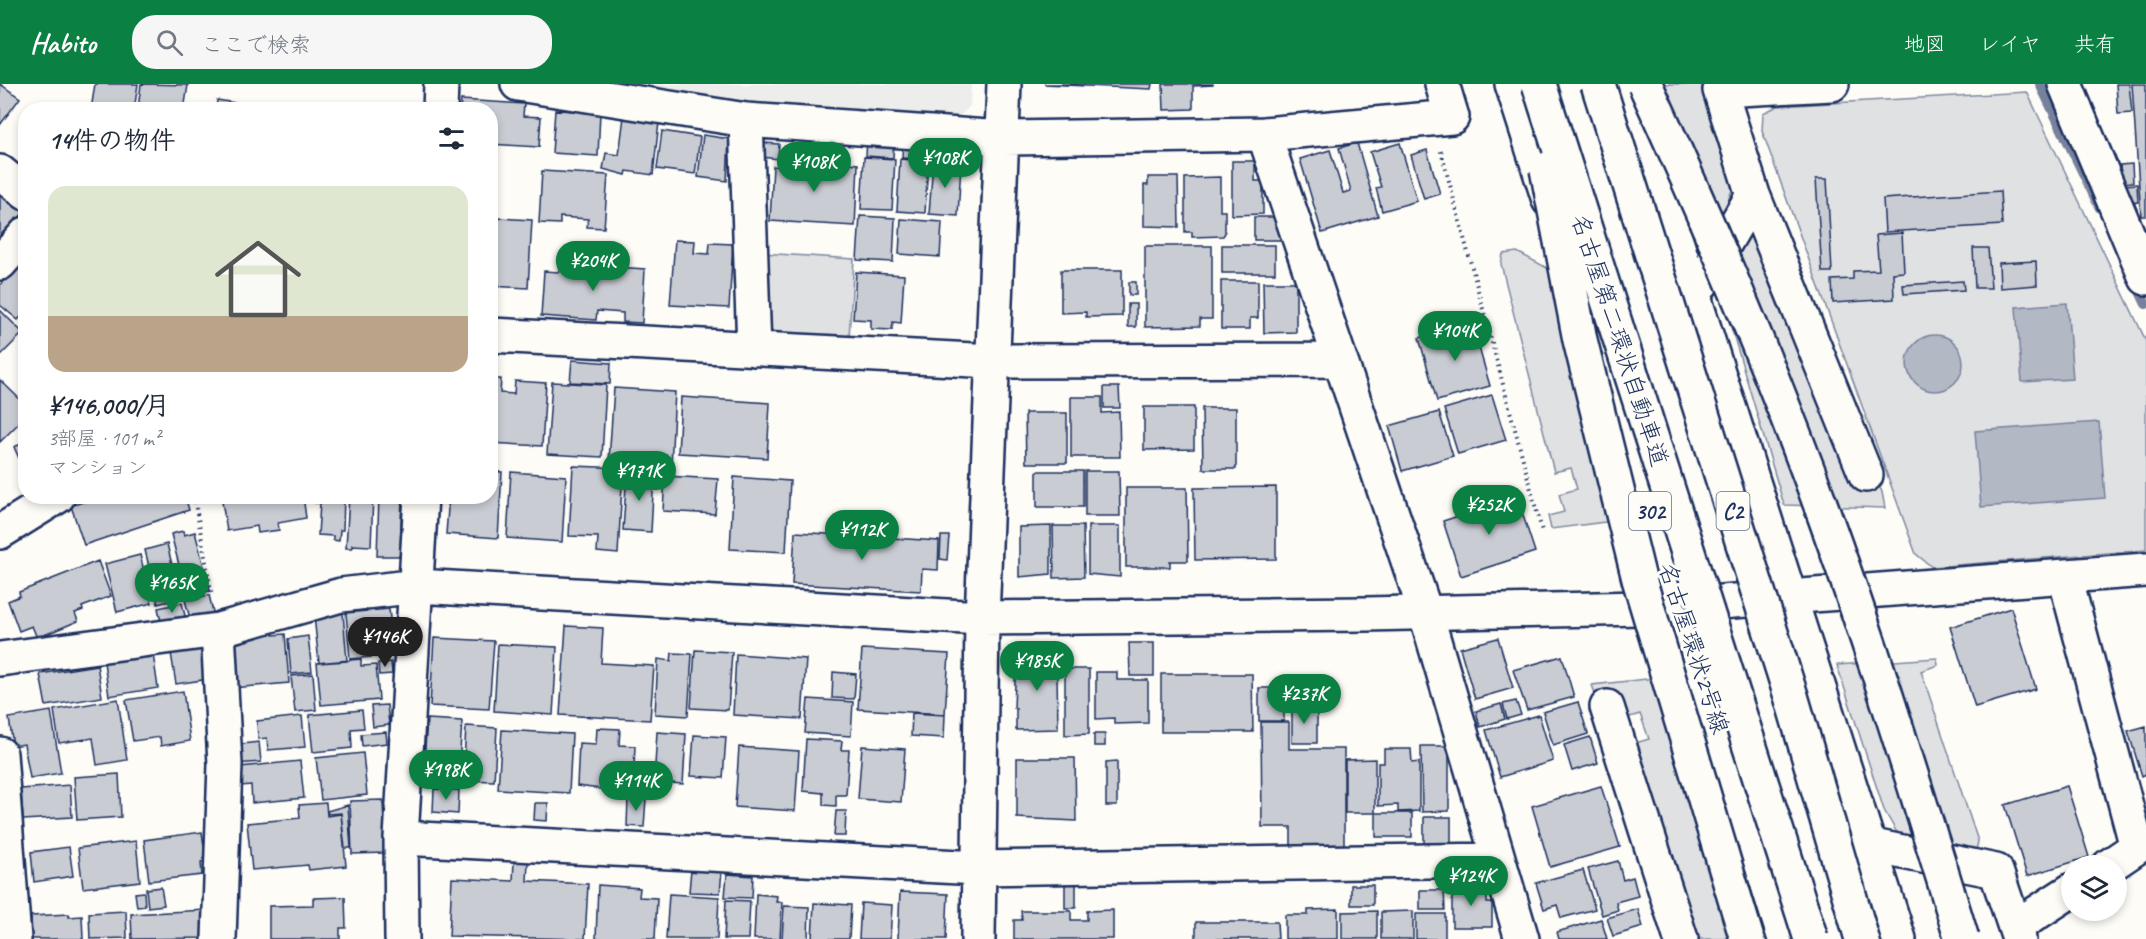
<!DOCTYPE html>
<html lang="ja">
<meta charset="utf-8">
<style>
:root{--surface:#fff;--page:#f6f6f7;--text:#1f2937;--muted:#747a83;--line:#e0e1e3;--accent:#0b8043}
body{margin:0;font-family:Caveat,"Klee One",sans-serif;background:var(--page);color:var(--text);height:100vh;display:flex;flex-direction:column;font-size:22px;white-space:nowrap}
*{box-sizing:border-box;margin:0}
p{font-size:20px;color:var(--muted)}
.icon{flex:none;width:33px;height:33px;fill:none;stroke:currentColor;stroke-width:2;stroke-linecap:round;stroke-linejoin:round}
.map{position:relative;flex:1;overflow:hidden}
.sheet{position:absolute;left:18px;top:18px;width:480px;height:402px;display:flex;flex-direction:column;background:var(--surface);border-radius:24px;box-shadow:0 3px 9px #0003}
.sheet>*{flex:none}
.tools{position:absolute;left:2061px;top:771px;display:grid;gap:12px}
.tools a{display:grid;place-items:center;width:66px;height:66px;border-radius:50%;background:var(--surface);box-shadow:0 3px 9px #0003;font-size:30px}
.price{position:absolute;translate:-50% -51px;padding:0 14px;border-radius:21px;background:var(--accent);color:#fff;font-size:20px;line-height:39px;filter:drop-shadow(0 2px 3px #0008)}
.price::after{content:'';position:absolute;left:50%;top:36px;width:18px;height:14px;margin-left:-9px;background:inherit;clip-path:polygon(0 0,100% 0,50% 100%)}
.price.selected{background:#222;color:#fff}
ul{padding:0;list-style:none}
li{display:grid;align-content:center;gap:12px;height:318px;padding:0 30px}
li+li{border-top:2px solid var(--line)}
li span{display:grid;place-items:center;height:186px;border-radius:18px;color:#555}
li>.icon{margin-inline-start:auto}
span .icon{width:108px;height:108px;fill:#fffc;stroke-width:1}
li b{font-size:26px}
h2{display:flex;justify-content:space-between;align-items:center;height:72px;padding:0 30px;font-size:26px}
header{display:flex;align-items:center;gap:36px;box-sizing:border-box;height:84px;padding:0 30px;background:var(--accent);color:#fff}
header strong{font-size:28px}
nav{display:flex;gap:33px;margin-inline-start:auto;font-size:21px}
.search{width:420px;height:54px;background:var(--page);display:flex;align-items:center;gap:15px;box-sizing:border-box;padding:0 21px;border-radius:24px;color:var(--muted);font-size:22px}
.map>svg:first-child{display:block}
</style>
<header>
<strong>Habito</strong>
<div class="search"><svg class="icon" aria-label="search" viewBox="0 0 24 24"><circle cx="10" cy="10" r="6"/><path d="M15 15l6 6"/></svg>ここで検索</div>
<nav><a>地図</a><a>レイヤ</a><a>共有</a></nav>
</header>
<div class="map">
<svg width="2146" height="855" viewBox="0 0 2146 855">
<rect width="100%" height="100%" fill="#fdfcf7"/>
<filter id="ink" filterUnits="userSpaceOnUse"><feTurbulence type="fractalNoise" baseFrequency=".0167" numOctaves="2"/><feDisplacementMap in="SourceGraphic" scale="12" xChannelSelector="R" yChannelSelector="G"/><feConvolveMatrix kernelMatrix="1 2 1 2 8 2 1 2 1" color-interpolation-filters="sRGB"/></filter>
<g filter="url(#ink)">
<!-- built -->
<path fill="#edeeec" d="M580,0H971L970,22L958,34L719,20Z"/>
<!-- green -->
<path fill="#e0e1e3" stroke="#7e88a0" stroke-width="1.5" d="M1646,0H1705L1732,87V106L1714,152L1706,160L1695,154Z
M2027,8L2146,257V466L1932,483L1916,470L1762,47L1763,29L1778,22Z
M1751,152L1764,156L1882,408L1885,424L1784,421L1720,206L1740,157Z
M1517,168L1551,186L1636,434L1551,445L1548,432L1564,428L1559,410L1577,405L1571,384L1554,388L1501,180L1503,170Z
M761,169L854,175L849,253L770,249L763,239Z
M1937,574L1938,581L1921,587L1978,757L1976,768L1934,774L1896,747L1884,726L1837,581Z
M1683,591L1767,855H1689L1629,661L1649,655L1640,630L1620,636L1598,618L1592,601Z"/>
<!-- water -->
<path fill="#b3b8c5" stroke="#76819c" stroke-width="1.5" d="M2067,219L2073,295L2022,298L2016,223Z
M1907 279a28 28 0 1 1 56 0a28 28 0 1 1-56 0Z
M2099,338L2105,414L1981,423L1975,347Z"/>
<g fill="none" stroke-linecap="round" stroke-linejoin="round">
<!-- stream -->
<path stroke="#76819c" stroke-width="10" d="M2040,0L2100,124
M2135,197L2146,220"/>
</g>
<!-- building -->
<path fill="#c9ccd3" stroke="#1b2f5e" stroke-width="1.5" d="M0,0L20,14L0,41Z
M95,0H138L134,26H91Z
M141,0L188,1L184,26H138Z
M1044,0H1152L1151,5Z
M1163,0H1213V1L1193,2V25L1164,26Z
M2116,0H2129L2132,29L2118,30Z
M2132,0H2146V132H2141Z
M217,16L278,26H216Z
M461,16L524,20L523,32L541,33L539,63L490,60V26H460Z
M555,26L600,28L598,72L552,69Z
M624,33L659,38L653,91L627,87L626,91L603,85L606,69L619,71Z
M662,47L700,53L695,90L657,85Z
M703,51L729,55L727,97L698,93Z
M867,55L894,56L893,74L866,72Z
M903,56L930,58L928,76L902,74Z
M763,59L779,60L778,75L762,73Z
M1357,59L1378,132L1322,149L1300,75L1330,66L1343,109L1351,107L1339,64Z
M1400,59L1417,117L1382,127L1376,104L1381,103L1370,68Z
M1427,66L1440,110L1424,115L1411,71Z
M864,73L895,75L892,126L861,125Z
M783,75L823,77L822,86L839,87V78L858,80L855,142L770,137L773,82L782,83Z
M900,75L928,77L925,129L897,127Z
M1232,77H1255V97H1263V130L1232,131Z
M933,78L961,80L958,132L929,130Z
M2132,80L2133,98L2121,99L2120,81Z
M542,87L608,91L604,144L587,143L588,135L560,133V140L539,139Z
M1148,93H1178L1179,143L1144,142V101H1148Z
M1220,93V127H1225V149L1223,152L1192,153V148H1185V94Z
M1816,95H1827L1832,188H1822Z
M2137,100L2138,118L2125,120L2124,101Z
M0,105L26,125L0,159Z
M2000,107L2002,141L1885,148L1883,115Z
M860,132L895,134L893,178L857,176Z
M1254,133H1275L1282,156H1254Z
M498,134L532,136L528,204L490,202V150H497Z
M901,135L942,138L940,173L899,170Z
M1902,149L1904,188L1893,189L1894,215L1833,219L1832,196L1853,195V187L1879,186L1876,151Z
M675,156L695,157L694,169L709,170L710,159L733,160L729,224L670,221Z
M1222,161H1275V189H1222Z
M1145,162H1212V235H1200V242L1145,243Z
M1973,164H1988L1991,204H1975Z
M21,175L26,179V227L18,236L0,221V201Z
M2036,177L2037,201L2000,204L1999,179Z
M559,179L645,185L642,239L623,238V229L597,227L596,236L541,232L544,187L559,188Z
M1061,186H1122V232L1086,233V228L1061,229Z
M856,188L904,191L901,239L893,238L892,246L871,245V236L853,235Z
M1221,197H1258V234H1250V245H1221Z
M1963,197L1964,206L1904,210L1903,201Z
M1129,198H1136V211H1129Z
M1263,198H1296V248L1264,249Z
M1128,220H1136V243H1128Z
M0,226L23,249L0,272Z
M1472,239L1490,302L1437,317L1419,254Z
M572,276L611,279L610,300L570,298Z
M490,295H501L500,309L514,310L515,297L546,299L542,362L490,359Z
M0,296L26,321V332L0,358Z
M552,298L606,301L602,373L547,370Z
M1104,303H1119L1120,324H1104Z
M614,304L675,308L671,381L609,377Z
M1492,311L1506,356L1458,370L1444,325Z
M681,313L770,319L767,374L678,369Z
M1071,313H1102V329L1119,328L1120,373H1071Z
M1144,323H1194V365L1144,366Z
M1202,324H1236V385H1203Z
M1439,328L1453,372L1402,387L1389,342Z
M1025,329H1067V379H1026Z
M26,358V379L22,381L14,363Z
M573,382L623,384L618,470L597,468L598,453L569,452Z
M490,387L502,388L498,454L446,450L449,412H490Z
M1037,387H1083V423H1037Z
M1085,387H1119L1120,432H1085Z
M511,388L566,392L562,458L507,454Z
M627,388L654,390L651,448L623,446Z
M665,392L718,395L715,430L663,427Z
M734,393L790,397L786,468L730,465Z
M1276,403V475L1195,476L1194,404Z
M1126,404H1187L1188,477H1170V483H1126Z
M100,412H185L189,426L84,461L71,422Z
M221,412H303L306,434L278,439L279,446L258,449L257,442L227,447Z
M315,412H344L343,446H340L339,457L333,456V452L318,451L320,419H315Z
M349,412H373L371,462L352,461V464H346Z
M379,412H402L400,472H377Z
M1517,413L1535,468L1461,492L1443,437Z
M1051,442V490L1019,493V443Z
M1053,442H1083L1084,493L1054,494Z
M1088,442H1120V493L1088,490Z
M183,447L184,451L195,448L210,507L187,512L171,450Z
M795,448L939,457L938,486L922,485L921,507L792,500Z
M941,452H949L947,476L940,475Z
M167,460L180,514L158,520L145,466Z
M140,471L152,519L117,528L105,480Z
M98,477L111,512L82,523L83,526L75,529L78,537L37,554L32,542L19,547L8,517L20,512L19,508Z
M209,511L214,532L191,538L185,516Z
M182,519L186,536L162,542L158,524Z
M2011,524L2036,605L1975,623L1950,543Z
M389,525L394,571L350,575L346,529Z
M343,529L347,577L319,579L314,532Z
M566,542L603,544L601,579L654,582L650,636L560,631Z
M273,547V551L285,550L289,599L233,604L228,555Z
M308,552L312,588L291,590L288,555Z
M434,554L494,557L489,625L430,622Z
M1498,554L1513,604L1475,615L1460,564Z
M1129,559H1154V592H1130Z
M498,560L557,563L553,631L494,627Z
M204,564L209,595L176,600L171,569Z
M862,565L949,570L945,630L858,625Z
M695,566L732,568L728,626L691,624Z
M672,569L692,570L688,632L655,630L658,575L671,577Z
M153,570L158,604L109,612L104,578Z
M736,570L806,575L802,635L733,631Z
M1025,571H1061L1062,591H1057L1058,645L1016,646V624H1014L1016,574H1025Z
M1562,572L1574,613L1527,626L1513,586Z
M361,575V582L376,581L379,616L321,621L317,579Z
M391,578L392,590L379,591L378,579Z
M97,581L102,613L46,622L40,590Z
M1065,585H1089V650L1065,651Z
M833,588L856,590L854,615L832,614Z
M1096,588H1117V596H1148V639L1114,640V634L1096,635Z
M313,590L316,626L295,628L291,592Z
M1161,590H1252L1253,648H1161Z
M1259,604H1284V637H1259Z
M183,607L190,657L161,662L160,653L133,657L126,616Z
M1294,607H1316V619H1294Z
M118,615L127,676L97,681L93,654L59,659L54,626Z
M808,615L853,618L851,652L805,649Z
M1516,617L1521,631L1507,635L1503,620Z
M1578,618L1588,650L1553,661L1543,628Z
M1501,620L1505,635L1480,643L1476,627Z
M387,621L389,641L373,643L371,622Z
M1292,623H1317V659H1292Z
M362,626L364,644L351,645L352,664L313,668L309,631Z
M51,627L61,689L30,694L24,660L13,662L9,634Z
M912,629L945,631L944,654L911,652Z
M1539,631L1553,677L1500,693L1486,646Z
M302,632L305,663L268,666L267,654L258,655L257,637Z
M427,635L462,637L458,697L423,694Z
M1261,638H1289V665H1344V761L1291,762V743H1262Z
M466,642L497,644L494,697L463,696Z
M2146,642V690L2142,692L2128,647Z
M597,644L620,645L619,661L635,662L633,705L616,704V707L577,702L579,659L596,660Z
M502,646L572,650L569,709L498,705Z
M386,648L387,659L362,662L361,650Z
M657,648L686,650L683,700L654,698Z
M1094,650H1105V662H1094Z
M694,651L726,653L723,694L691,692Z
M1590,653L1598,679L1572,687L1564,661Z
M806,655L842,657L841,666H849L846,711H836V722L823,721V709L803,707Z
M259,658L261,678L235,680L233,661Z
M862,662L905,665L901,718L858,715Z
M1421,662H1449V727L1422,728Z
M739,663L799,667L795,727L735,723Z
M1384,665H1411L1412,679L1419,678V727L1398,728V721L1378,722V679H1384Z
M363,669L367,711L321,716L316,674Z
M1017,674H1075L1076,737L1017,734Z
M1375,675V729H1345V676Z
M300,677L304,714L252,719L251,701L241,702L239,683Z
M1117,677V722H1106V678Z
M119,690L121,733L77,736L74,693Z
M70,701L72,733L23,736L21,705Z
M1601,702L1620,763L1550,783L1532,722Z
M2067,702L2089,773L2027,792L2005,721Z
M434,705L459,706L458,730L433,728Z
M628,714H646L644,743L627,742Z
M383,716L385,769L352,770L350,717Z
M326,719L327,732L341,730L346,782L309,786L308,781L252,786L247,739L300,734L299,721Z
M535,719H548L547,737L534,736Z
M348,721L351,764H345L341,729L328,730L327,727Z
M836,727H846L845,752H834Z
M1376,729H1412V753H1376Z
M1424,733H1451V760H1424Z
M202,748L206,777L201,778L202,791L149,797L144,756Z
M136,757L140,797L83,804L78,764Z
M69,763L73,792L34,798L31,768Z
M514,777L528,778L527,797L588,800L585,855L449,852L452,794L513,797Z
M1618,777L1623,796L1633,793L1638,812L1616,818L1618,826L1602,831L1588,785Z
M691,785L722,786L720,809L689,808Z
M1583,786L1595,825L1561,834L1557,821L1544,825L1536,799Z
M727,790L753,792L752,814L725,813Z
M1065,798H1076V824H1065Z
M1452,799H1474V804H1487V819H1492V843H1452Z
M598,801L640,804L639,813L657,814L655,855H596Z
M1351,801H1373V821H1351Z
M161,803L164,821L148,823L146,805Z
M1420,806H1444L1445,826H1420Z
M144,808L145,822L137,823L135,809Z
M900,808L948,810L946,855H898Z
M669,810L719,813L717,855H666Z
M756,810L777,812L776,818H782L780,855H754Z
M345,813L346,844H340V855H269V822L313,821V814Z
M726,816L750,817L748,855H724Z
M814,819L851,821L849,855H812Z
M861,819L892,821L890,855H859Z
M784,822L809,823L808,855H782Z
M1338,825V855H1285V831H1308V826Z
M1638,825L1643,843L1613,852L1607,834Z
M206,826L208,854L132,855L131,830Z
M1113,826V855H1014V836H1022L1021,827H1071V836H1087V827Z
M126,827L127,854L90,855L89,829Z
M1377,827V855H1342V828Z
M1413,827V855H1381V828Z
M69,830V833L82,832L83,855H32L31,832Z
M1416,830H1445V855H1416Z
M1601,835L1607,855H1559L1557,848Z
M1196,838H1277L1278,855H1196Z"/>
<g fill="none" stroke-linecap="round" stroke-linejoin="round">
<!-- minor casing -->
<g stroke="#1b2f5e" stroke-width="38">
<path id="minor" d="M518,0L746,36L1002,54L1264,50L1452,33L1442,0
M1832,0L1720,6L1753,111L1866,391
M2065,0L2146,194
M440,26L441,0
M746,36L754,265
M1264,50L1426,530L1522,855
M0,88L26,109
M0,179L26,150
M1694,212L1753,111
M490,251L993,277L1340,276
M0,448L58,412
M2065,493L2137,763L2109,782
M218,546L225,680L219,855
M0,575L218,546L341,511L417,502L982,534L1366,530L1641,524L2146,486
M1607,623L1681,855
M0,670L14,855
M401,754L979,784L1497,776
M1868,761L1996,787L2019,855
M2015,843L2072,806
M402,855L401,754L421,412
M978,855L982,534L1004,0"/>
</g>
<!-- highway casing -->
<g stroke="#1b2f5e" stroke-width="38">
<path id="highway" d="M1512,0L1549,116
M1626,0L1899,855
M1590,242L1785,855"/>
</g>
<!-- path -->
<path stroke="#1b2f5e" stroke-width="4" stroke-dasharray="1.5 4.5" stroke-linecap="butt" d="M1441,67L1542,447
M194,412L212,512"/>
<!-- minor -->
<use href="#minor" stroke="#fdfcf7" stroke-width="33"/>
<!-- highway -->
<use href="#highway" stroke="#fdfcf7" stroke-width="33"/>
<!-- highway-bridge casing -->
<g stroke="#1b2f5e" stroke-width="38" stroke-linecap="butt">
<path id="highway-bridge" d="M1539,0L1811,855
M1598,0L1791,612L1862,855
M1645,0C1710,143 1773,288 1826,436C1876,574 1919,715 1962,855
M1547,85L1580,256L1639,495L1747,855"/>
</g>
<!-- highway-bridge -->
<use href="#highway-bridge" stroke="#fdfcf7" stroke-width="33"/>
</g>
</g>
<g text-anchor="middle" stroke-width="6" stroke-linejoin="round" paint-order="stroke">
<!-- shield labels -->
<g fill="#fdfcf7" stroke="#5f6c8c" stroke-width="1.5">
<rect x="1629" y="408" width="42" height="38" rx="4.5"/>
<rect x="1716.5" y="408" width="33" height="38" rx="4.5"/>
</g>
<g font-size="22" font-weight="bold" fill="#1b2f5e">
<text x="1650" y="435">302</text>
<text x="1733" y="435">C2</text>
</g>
<!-- street labels -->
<g font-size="24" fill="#1b2f5e" stroke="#fdfcf7">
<text transform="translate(1620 256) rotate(72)" y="8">名古屋第二環状自動車道</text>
<text transform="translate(1694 564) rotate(72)" y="8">名古屋環状2号線</text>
</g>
</g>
</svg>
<div class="tools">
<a><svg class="icon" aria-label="layers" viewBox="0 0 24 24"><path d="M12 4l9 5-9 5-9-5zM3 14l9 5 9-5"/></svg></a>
</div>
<b class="price" style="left:945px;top:105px">¥108K</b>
<b class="price" style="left:814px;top:109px">¥108K</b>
<b class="price" style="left:593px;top:208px">¥204K</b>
<b class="price" style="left:1455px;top:278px">¥104K</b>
<b class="price" style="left:639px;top:418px">¥171K</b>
<b class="price" style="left:1489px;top:452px">¥252K</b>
<b class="price" style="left:862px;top:477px">¥112K</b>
<b class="price" style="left:172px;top:530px">¥165K</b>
<b class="price selected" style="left:385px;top:584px">¥146K</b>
<b class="price" style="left:1037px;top:608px">¥185K</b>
<b class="price" style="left:1304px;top:641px">¥237K</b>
<b class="price" style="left:446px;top:717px">¥198K</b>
<b class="price" style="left:636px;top:728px">¥114K</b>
<b class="price" style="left:1471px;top:823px">¥124K</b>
<section class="sheet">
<h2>14件の物件<svg class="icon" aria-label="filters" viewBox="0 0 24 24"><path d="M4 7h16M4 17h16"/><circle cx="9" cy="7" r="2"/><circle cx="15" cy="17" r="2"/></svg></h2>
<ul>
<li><span style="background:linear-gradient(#dfe7d0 70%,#b9a48a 0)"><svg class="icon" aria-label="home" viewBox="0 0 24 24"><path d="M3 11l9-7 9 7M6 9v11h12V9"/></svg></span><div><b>¥146,000/月</b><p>3部屋 · 101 m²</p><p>マンション</p></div></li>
</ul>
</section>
</div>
